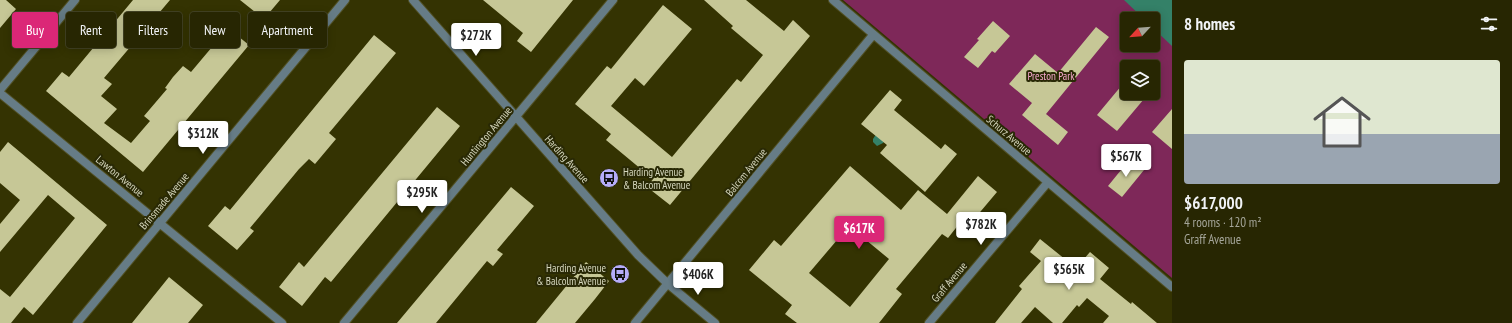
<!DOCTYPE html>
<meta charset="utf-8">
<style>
:root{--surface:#272602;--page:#333211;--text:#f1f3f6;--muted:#a4a599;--line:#434324;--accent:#db2777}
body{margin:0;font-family:"PT Sans Narrow",sans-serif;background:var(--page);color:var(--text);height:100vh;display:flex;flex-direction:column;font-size:15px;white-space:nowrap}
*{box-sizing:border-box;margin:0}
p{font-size:13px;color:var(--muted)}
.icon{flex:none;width:22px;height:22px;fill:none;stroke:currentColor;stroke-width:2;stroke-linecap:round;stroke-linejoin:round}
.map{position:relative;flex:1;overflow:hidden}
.sheet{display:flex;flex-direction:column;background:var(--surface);width:340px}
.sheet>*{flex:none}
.top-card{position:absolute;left:12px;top:12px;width:380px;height:36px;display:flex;gap:8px}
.needle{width:26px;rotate:244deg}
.buttons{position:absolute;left:1120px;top:12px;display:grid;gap:8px}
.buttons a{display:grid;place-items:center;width:40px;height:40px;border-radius:4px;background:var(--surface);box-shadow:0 2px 10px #0003,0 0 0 1px var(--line);font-size:20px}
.price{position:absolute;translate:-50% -34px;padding:0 9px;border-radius:4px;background:#fff;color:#222;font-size:13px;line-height:26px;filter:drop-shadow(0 1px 2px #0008)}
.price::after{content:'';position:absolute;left:50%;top:24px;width:12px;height:9px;margin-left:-6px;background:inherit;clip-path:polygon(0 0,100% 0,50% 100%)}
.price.selected{background:var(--accent);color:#fff}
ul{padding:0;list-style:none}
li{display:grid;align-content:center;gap:8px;height:212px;padding:0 12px}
li span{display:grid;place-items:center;height:124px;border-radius:4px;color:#555}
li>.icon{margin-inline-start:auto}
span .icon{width:72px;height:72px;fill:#fffc;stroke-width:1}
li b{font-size:17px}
h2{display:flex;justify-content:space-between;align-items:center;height:48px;padding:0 12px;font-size:17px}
.tag{padding:0 14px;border-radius:4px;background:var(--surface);box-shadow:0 2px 10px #0003,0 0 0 1px var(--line);font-size:14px;line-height:36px}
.tag.selected{background:var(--accent);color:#fff}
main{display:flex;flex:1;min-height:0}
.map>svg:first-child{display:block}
</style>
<main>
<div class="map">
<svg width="1172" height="323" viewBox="0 0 1172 323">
<rect width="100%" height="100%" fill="#343302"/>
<!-- green -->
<path fill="#7e2859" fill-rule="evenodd" d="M843,0H1129L1149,19H1127V45H1153V23L1172,41V278ZM1127,67H1153V93H1127Z"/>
<!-- water -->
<path fill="#348168" d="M1124,0H1172V46L1153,28V19H1144Z
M882,125L891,133L883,143L877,146L873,142V139Z"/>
<!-- building -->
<path fill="#c6c796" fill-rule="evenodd" d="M0,0H6L16,9L0,28Z
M133,0H170L104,78L112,84L101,96L117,109L104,123L131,143L150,121L144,116L167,89L165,88L173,77L183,66L191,72L228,28L249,45L143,172L46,91L62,72L69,77Z
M240,0H280L264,19Z
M483,0H573L531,52L517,41L523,33Z
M704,0H746L784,31L793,20L810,36L670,205L647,187L653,179L606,140L611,134L575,104L607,66L611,69L663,5L692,29L644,86L635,78L611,106L672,157L737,79L741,82L763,55L731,28L733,26Z
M993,21L1010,36L995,53L992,51L978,68L964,57L979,40L977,39Z
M1096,27L1109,37L1046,114L1068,132L1058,145L1022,115L1032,103L1009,84L1035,54L1058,73Z
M374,35L396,53L329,133L336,139L315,164L309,159L299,169L250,228L254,231L237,250L208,226L225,206L230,210Z
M1127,79V93H1137L1144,99L1117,131L1097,115Z
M890,90L902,100L894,110L941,149L945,144L957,154L925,192L880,153L887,145L861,124Z
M437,107L460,126L331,282L325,277L302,306L279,287L299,262L304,267Z
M1172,109V149L1152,132Z
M8,142L107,225L33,315L24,307L11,323H0V289L10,297L75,218L48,195L0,252V224L20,200L0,183V152Z
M1130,159L1144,170L1122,197L1108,186Z
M850,166L901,210L918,190L947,214L978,176L997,192L970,224L963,219L948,238L942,234L896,289L902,294L879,323H797L785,314L792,305L749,270L774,240L781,246ZM849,226L889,259L850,307L809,273Z
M511,187L534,206L497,250L503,254L493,266L487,261L436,323H397Z
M1040,239L1076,268L1090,252L1109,268L1100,279L1131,304L1132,302L1157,323H1103L1109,316L1087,298L1079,307L1077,305L1062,323H1053L1035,307L1021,323H995L1022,289L1019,286L1041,261L1030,252Z
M586,262L609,281L595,299L575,323H536Z
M169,277L203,305L188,323H132Z"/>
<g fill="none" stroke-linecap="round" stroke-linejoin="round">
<!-- minor casing -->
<g stroke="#515024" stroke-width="10">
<path id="minor" d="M833,0L1172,287
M0,90L75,0
M0,93L282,323
M77,323L345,0
M344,323L613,0
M635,323L873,35
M929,323L1048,182"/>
</g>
<!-- tertiary casing -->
<g stroke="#515024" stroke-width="10">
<path id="tertiary" d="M413,0L638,255L668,284L715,323"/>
</g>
<!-- minor -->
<use href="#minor" stroke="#667c86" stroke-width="8"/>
<!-- tertiary -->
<use href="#tertiary" stroke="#667c86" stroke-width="8"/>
</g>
<!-- icons -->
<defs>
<g id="bus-disc" transform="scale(1)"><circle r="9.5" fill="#b5acf9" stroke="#292905"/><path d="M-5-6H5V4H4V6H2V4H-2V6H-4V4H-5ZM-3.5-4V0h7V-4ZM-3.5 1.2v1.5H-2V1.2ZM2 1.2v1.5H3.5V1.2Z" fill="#111"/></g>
</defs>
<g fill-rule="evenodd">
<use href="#bus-disc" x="609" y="178"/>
<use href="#bus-disc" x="620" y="274"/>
</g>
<g text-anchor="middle" stroke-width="4" stroke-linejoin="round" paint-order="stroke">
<!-- park labels -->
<g font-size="11" fill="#f5a7cd" stroke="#292905">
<text x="1051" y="80">Preston Park</text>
</g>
<!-- street labels -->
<g font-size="11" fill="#d5d6bd" stroke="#292905">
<text transform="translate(1009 135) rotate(40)" y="4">Schurz Avenue</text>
<text transform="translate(486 136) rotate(-50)" y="4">Huntington Avenue</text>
<text transform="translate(567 159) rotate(48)" y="4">Harding Avenue</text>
<text transform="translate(746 172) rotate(-51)" y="4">Balcom Avenue</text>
<text transform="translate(120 176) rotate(39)" y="4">Lawton Avenue</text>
<text transform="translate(164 201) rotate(-50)" y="4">Brinsmade Avenue</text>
<text transform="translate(949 282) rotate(-50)" y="4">Graff Avenue</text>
</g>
<!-- poi labels -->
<g font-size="11" fill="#d5d6bd" stroke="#292905" text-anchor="start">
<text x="623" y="176">Harding Avenue<tspan x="623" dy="13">&amp; Balcom Avenue</tspan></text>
<text x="606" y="272" text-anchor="end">Harding Avenue<tspan x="606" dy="13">&amp; Balcolm Avenue</tspan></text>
</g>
</g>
</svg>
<div class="buttons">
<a><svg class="needle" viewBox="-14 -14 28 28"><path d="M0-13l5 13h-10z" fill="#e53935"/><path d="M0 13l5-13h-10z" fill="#a4a599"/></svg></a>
<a><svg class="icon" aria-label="layers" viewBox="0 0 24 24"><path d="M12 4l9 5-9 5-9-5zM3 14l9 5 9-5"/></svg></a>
</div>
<b class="price" style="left:476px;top:57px">$272K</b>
<b class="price" style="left:203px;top:155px">$312K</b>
<b class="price" style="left:1126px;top:178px">$567K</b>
<b class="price" style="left:422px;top:214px">$295K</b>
<b class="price" style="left:981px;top:246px">$782K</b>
<b class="price selected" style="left:859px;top:250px">$617K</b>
<b class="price" style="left:1069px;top:291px">$565K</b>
<b class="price" style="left:698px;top:296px">$406K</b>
<div class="top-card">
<a class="tag selected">Buy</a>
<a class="tag">Rent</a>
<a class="tag">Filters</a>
<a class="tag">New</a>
<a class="tag">Apartment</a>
</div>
</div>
<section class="sheet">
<h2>8 homes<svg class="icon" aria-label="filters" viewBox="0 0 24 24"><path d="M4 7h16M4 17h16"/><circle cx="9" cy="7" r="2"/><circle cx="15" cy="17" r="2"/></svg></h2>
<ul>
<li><span style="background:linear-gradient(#dfe7d0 60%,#9aa5b1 0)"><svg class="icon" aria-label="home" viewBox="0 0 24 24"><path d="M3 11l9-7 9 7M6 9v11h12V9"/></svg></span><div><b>$617,000</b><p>4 rooms · 120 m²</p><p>Graff Avenue</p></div></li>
</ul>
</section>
</main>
